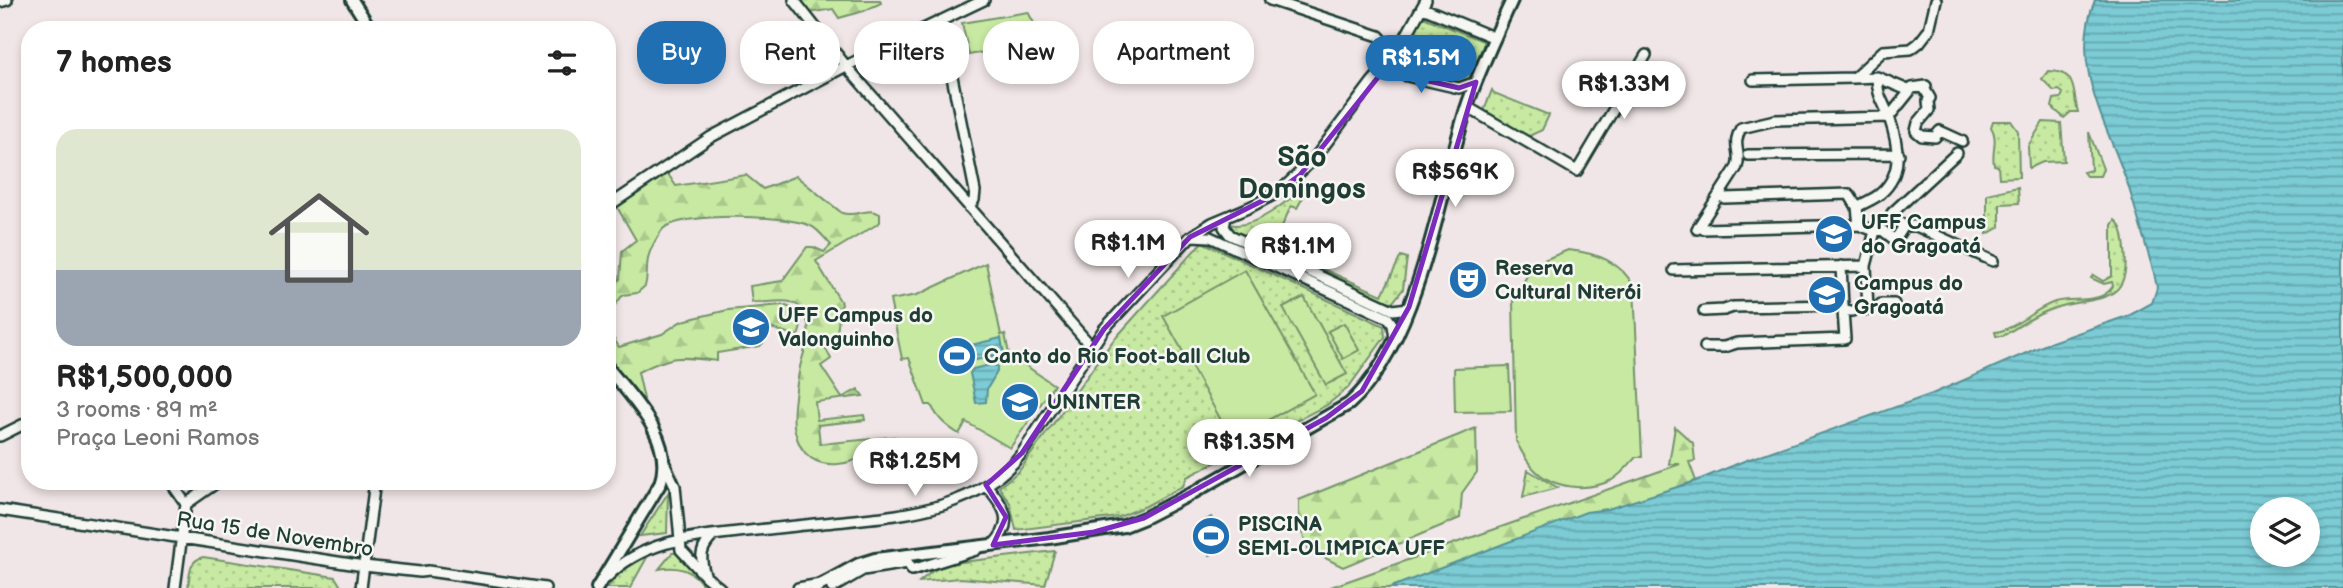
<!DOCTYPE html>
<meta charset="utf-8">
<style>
:root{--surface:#fff;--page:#f6f6f6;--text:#222;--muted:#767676;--line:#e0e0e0;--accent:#1f6fb2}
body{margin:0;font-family:"Balsamiq Sans",sans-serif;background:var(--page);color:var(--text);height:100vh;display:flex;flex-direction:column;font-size:26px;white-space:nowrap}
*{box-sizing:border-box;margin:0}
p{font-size:23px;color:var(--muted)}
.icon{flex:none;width:38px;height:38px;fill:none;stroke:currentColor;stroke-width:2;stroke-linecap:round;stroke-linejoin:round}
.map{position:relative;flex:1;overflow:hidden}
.panel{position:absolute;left:21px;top:21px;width:595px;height:469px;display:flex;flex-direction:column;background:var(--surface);border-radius:28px;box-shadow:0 4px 10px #0003}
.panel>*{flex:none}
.banner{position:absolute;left:637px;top:21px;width:665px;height:63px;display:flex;gap:14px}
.fabs{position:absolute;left:2250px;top:497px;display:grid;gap:14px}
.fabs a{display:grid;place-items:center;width:70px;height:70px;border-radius:50%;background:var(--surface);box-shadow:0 4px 10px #0003;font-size:35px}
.price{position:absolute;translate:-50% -60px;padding:0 16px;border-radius:24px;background:#fff;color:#222;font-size:23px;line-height:46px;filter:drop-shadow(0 2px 4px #0008)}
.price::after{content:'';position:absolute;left:50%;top:42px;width:21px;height:16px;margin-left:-10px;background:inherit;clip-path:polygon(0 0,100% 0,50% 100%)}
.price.selected{background:var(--accent);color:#fff}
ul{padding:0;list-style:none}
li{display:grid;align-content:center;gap:14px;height:371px;padding:0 35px}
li+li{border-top:2px solid var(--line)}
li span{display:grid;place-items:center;height:217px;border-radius:21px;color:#555}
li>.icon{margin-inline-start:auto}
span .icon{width:126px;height:126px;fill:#fffc;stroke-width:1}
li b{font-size:30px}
h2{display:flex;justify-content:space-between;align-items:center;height:84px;padding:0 35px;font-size:30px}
.pill{padding:0 24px;border-radius:28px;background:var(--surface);box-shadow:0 4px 10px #0003;font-size:24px;line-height:63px}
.pill.selected{background:var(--accent);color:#fff}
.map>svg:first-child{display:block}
</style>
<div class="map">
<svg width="2343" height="588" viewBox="0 0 2343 588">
<defs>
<pattern id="green-dots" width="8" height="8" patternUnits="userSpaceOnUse" patternTransform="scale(1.75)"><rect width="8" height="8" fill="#c7e9a2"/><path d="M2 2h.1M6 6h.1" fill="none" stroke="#aac98c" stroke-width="1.8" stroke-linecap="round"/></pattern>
<pattern id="forest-firs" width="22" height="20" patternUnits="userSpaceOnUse" patternTransform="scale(1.75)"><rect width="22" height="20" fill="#c7e9a2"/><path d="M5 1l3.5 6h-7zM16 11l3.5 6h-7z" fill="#aac98c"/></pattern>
<pattern id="water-rules" width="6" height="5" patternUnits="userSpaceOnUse" patternTransform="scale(1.75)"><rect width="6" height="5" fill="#7bcbd5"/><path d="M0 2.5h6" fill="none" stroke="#64a6ae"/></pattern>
</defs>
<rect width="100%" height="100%" fill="#f1e6e7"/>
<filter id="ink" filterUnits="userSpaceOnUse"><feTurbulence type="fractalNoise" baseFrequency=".0143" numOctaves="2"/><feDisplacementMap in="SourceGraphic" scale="14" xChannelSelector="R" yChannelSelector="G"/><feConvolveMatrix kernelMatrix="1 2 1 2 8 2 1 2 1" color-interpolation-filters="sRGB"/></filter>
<g filter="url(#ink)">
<!-- green -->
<path fill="url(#green-dots)" stroke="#73936b" stroke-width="2" d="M1423,17L1483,41V46L1468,81L1461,83L1403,64L1402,59L1417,21Z
M2048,71C2078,71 2072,91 2078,112H2071L2064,118L2052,107L2054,99L2061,98L2063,93L2059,90L2054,91L2042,79Z
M1492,90L1494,93L1549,115L1542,130L1527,137L1482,116Z
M1993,121H2011L2018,131L2019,177L1999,178L1998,166L1994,165C1991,152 1999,139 1991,127Z
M2043,122L2061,123L2064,161L2043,162L2029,168L2028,146Z
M2089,132L2103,169L2100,176H2086L2083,172L2091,170Z
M1306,185L1308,188L1297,208L1291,206L1274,244L1307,262L1382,295L1401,256L1407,258L1403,289L1393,302L1383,301L1230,232L1227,226L1230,224C1253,231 1289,200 1306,185Z
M2018,187L2019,203L2000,204V227L1987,234V194Z
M2115,220C2123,226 2124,240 2125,249C2132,309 2092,295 2055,308C2036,314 2019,326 2003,336H1996L1995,332C2013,331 2035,308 2055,302C2073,297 2102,305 2113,286L2112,282L2104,284L2091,278L2093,275L2103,281L2112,276V225Z
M1202,242L1384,326L1385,337L1348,388L1327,405L1187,477L1183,486L1146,506L1119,517L1016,530L1010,503L999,487L1019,471L1112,342Z
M1528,470L1558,488L1523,497Z
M668,493L667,533L640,536Z
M1055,551L1045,585L960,578L919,582L935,569L953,563Z
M650,552L630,588H607L623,569Z
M672,553H676L711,588H704C695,570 678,565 659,569Z
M203,557L335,577L342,588H188C190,575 188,561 203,557Z"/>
<!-- forest -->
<path fill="url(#forest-firs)" stroke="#73936b" stroke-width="2" d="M797,0H880L881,3L864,11L839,18L833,9L809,13Z
M666,171L676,186L746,175L763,189L796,176L842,213C855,218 868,206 880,214V222L876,225L816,261L842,304C837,315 840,324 836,335L823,343L831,359L821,366L842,398L858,389L863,396L815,402L817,420L864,415L865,420L818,425L820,444L893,437C866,464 806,484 795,431C791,417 797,382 800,367C803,353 812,335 807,320C798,291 773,305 752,302L750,286L782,281L807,247H813L824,252L831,245C825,239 819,230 811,226C788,215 679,211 662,230C657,237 649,251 648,259C646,268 648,277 645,286L637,293L623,295L607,315L610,290L620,279L622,251L636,240L617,207Z
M782,305C798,308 805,321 798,336L767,327L765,341L760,346L717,353V361C677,356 674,355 638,372L644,399L635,396L607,353V328L619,347L662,334L680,322L690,319L728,310Z
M1675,427L1693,443L1695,461L1689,462L1696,481L1393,588H1328L1680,464H1669Z
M1476,428L1477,472L1462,493L1460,518L1343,567L1309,550L1299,525V500Z"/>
<!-- pitch -->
<path fill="#c7e9a2" stroke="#73936b" stroke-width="2" d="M1028,12L1043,40L969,55L962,23Z
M1568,250C1596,253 1621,261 1634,287L1642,457H1636C1629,465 1621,475 1612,480C1587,492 1553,489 1534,469C1526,461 1521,451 1516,441L1513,300L1531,269L1544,260Z
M986,263L1001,335L1005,334L1009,354L1054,385L1010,448L966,422L959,434C946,426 938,419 931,405H926L909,358L902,359L890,300L917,295Z
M1245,270L1315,394L1232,440L1163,316Z
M1304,297L1347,374L1326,385L1283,308Z
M1344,323L1359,350L1343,359L1328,331Z
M1509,366L1511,411L1455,412L1454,368Z"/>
<!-- water -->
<path fill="url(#water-rules)" stroke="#569295" stroke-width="2" fill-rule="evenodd" d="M2095,0H2343V588H1389L1586,512L1608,509L1696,481L1744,461L1932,394L2049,343L2130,315L2152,303L2157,288L2154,273C2145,244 2137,214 2128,185C2108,125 2068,65 2095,0ZM2308,509V555H2263V509Z
M1001,338L1004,354L971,361L967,346Z
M990,365L997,366V372L987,389L986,402L976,403L970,373L973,369Z
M1211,517L1228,544L1210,555L1194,527Z"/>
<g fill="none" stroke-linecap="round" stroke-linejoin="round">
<!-- minor casing -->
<g stroke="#1f3d34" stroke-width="14">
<path id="minor" d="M794,0L846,66L1091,346
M1270,0L1379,36L1387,45L1388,65
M0,2L7,0
M1423,8L1495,38
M941,22L975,191L974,200L969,207
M1395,56L1396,68L1407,76L1459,88L1476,82
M1877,77L1910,91L1912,88L1926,86
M1753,80L1854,78L1883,51L1911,49L1919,43L1929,30L1936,0
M1924,88L1930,98L1928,101L1929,110L1918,123L1916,131L1922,136L1935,137L1940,131L1962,141
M1467,107L1577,171L1646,55
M1748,155L1899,154
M1724,198L1849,194L1857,207
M607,207L711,137L846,66L984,0
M1226,217L1224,227L1230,235L1393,310L1408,308
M1904,226L1893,218L1892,213L1957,153
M1697,229L1737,167C1742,151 1731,147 1741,128L1775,120L1889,117L1910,91
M1703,229L1859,225
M1875,231L1882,230L1895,240L1904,226H1916L1993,261
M1192,236L1210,237L1388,318L1393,325L1395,338
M1841,266L1843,305
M1866,266L1868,310
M1674,270L1866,266L1875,231L1859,225L1857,207C1865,202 1875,199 1881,193C1904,173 1898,144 1890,120C1884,100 1878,101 1877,77L1854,78
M1881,304H1894
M1704,311L1724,310L1733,307L1843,305V311H1852
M1705,347H1724L1737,343L1845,339L1843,311
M0,436L30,421
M665,464L675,486L681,550L706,577L720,588
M170,481L186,504
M986,485C1004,506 1016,522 993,545
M0,510L364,566L420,572L428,571L545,588
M705,574C699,557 701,547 714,535
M606,578C642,541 690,537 738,532C770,529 802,525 834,522C902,515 977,511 1022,453L1104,329L1190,237L1212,223L1250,207L1279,192L1314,159L1372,82L1395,56L1426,0
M175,588L186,504L219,481
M361,588L375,481
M798,588L821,584
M832,588L863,570L908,563L912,570L976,550"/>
</g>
<!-- major casing -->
<g stroke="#1f3d34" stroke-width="16">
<path id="major" d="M352,0L371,30
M597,588L660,484C676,440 632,398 607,367
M815,588L859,564L875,559L1049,538L1124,526L1144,518L1191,494L1349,404C1418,343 1439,195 1466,109C1478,72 1496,35 1512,0"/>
</g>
<!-- minor -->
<use href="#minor" stroke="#f6f6f2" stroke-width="9"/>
<!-- major -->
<use href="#major" stroke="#f6f6f2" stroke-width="10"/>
</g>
</g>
<!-- marked area -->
<path fill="none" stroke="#7b2cbf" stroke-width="5" stroke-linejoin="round" d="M1395,56L1394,66L1407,76L1459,88L1476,82L1409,307L1362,391L1326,418L1144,518L1094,532L993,545L1006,517L986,485L1022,453L1104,329L1190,237L1268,198L1300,175Z"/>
<!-- icons -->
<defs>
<g id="university-disc" transform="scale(2.0125)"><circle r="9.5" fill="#1f6fb2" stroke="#f6f6f2"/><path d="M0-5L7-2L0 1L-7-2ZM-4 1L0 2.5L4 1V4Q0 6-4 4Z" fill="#fff"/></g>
<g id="theatre-disc" transform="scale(2.0125)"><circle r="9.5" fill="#1f6fb2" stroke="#f6f6f2"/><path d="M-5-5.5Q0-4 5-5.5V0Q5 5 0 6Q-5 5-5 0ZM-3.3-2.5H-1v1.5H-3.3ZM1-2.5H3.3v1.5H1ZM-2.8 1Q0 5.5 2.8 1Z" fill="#fff"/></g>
<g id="stadium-disc" transform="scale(2.0125)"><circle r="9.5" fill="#1f6fb2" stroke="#f6f6f2"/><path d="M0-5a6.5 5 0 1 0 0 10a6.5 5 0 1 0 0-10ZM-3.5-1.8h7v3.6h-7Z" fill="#fff"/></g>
</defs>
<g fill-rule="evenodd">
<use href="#university-disc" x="1834" y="234"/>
<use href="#theatre-disc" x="1468" y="280"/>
<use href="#university-disc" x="1827" y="295"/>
<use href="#university-disc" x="751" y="327"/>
<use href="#stadium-disc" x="957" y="356"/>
<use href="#university-disc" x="1020" y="402"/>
<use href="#stadium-disc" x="1211" y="536"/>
</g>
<g text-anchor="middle" stroke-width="5" stroke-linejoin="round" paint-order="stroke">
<!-- poi labels -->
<g font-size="21" font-weight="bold" fill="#1f3d34" stroke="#f6f6f2" text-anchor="start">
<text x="1861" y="229">UFF Campus<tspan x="1861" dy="24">do Gragoatá</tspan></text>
<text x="1495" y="275">Reserva<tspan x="1495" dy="24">Cultural Niterói</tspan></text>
<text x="1854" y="290">Campus do<tspan x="1854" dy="24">Gragoatá</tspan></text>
<text x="778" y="322">UFF Campus do<tspan x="778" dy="24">Valonguinho</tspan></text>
<text x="984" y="363">Canto do Rio Foot-ball Club</text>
<text x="1047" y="409">UNINTER</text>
<text x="1238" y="531">PISCINA<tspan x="1238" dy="24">SEMI-OLIMPICA UFF</tspan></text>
</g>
<!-- street labels -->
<g font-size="21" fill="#1f3d34" stroke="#f6f6f2">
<text transform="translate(275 534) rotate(9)" y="7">Rua 15 de Novembro</text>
</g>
<!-- district labels -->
<g font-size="28" font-weight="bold" fill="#1f3d34" stroke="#f6f6f2">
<text x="1302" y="166">São<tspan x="1302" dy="32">Domingos</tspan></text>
</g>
</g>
</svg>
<div class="fabs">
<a><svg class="icon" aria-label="layers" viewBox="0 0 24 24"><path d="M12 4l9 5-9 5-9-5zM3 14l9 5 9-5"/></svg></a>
</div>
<b class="price selected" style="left:1421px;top:95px">R$1.5M</b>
<b class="price" style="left:1624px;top:121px">R$1.33M</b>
<b class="price" style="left:1455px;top:209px">R$569K</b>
<b class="price" style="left:1128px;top:280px">R$1.1M</b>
<b class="price" style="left:1298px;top:283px">R$1.1M</b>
<b class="price" style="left:1249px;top:479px">R$1.35M</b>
<b class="price" style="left:915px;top:498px">R$1.25M</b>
<div class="banner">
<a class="pill selected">Buy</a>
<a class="pill">Rent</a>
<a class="pill">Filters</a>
<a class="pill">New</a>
<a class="pill">Apartment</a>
</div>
<section class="panel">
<h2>7 homes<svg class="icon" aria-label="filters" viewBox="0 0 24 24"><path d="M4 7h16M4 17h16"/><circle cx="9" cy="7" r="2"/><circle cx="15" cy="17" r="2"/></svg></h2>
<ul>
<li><span style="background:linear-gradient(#dfe7d0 65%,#9aa5b1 0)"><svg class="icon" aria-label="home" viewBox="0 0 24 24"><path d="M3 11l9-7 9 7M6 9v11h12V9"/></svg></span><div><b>R$1,500,000</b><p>3 rooms · 89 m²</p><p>Praça Leoni Ramos</p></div></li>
</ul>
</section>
</div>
